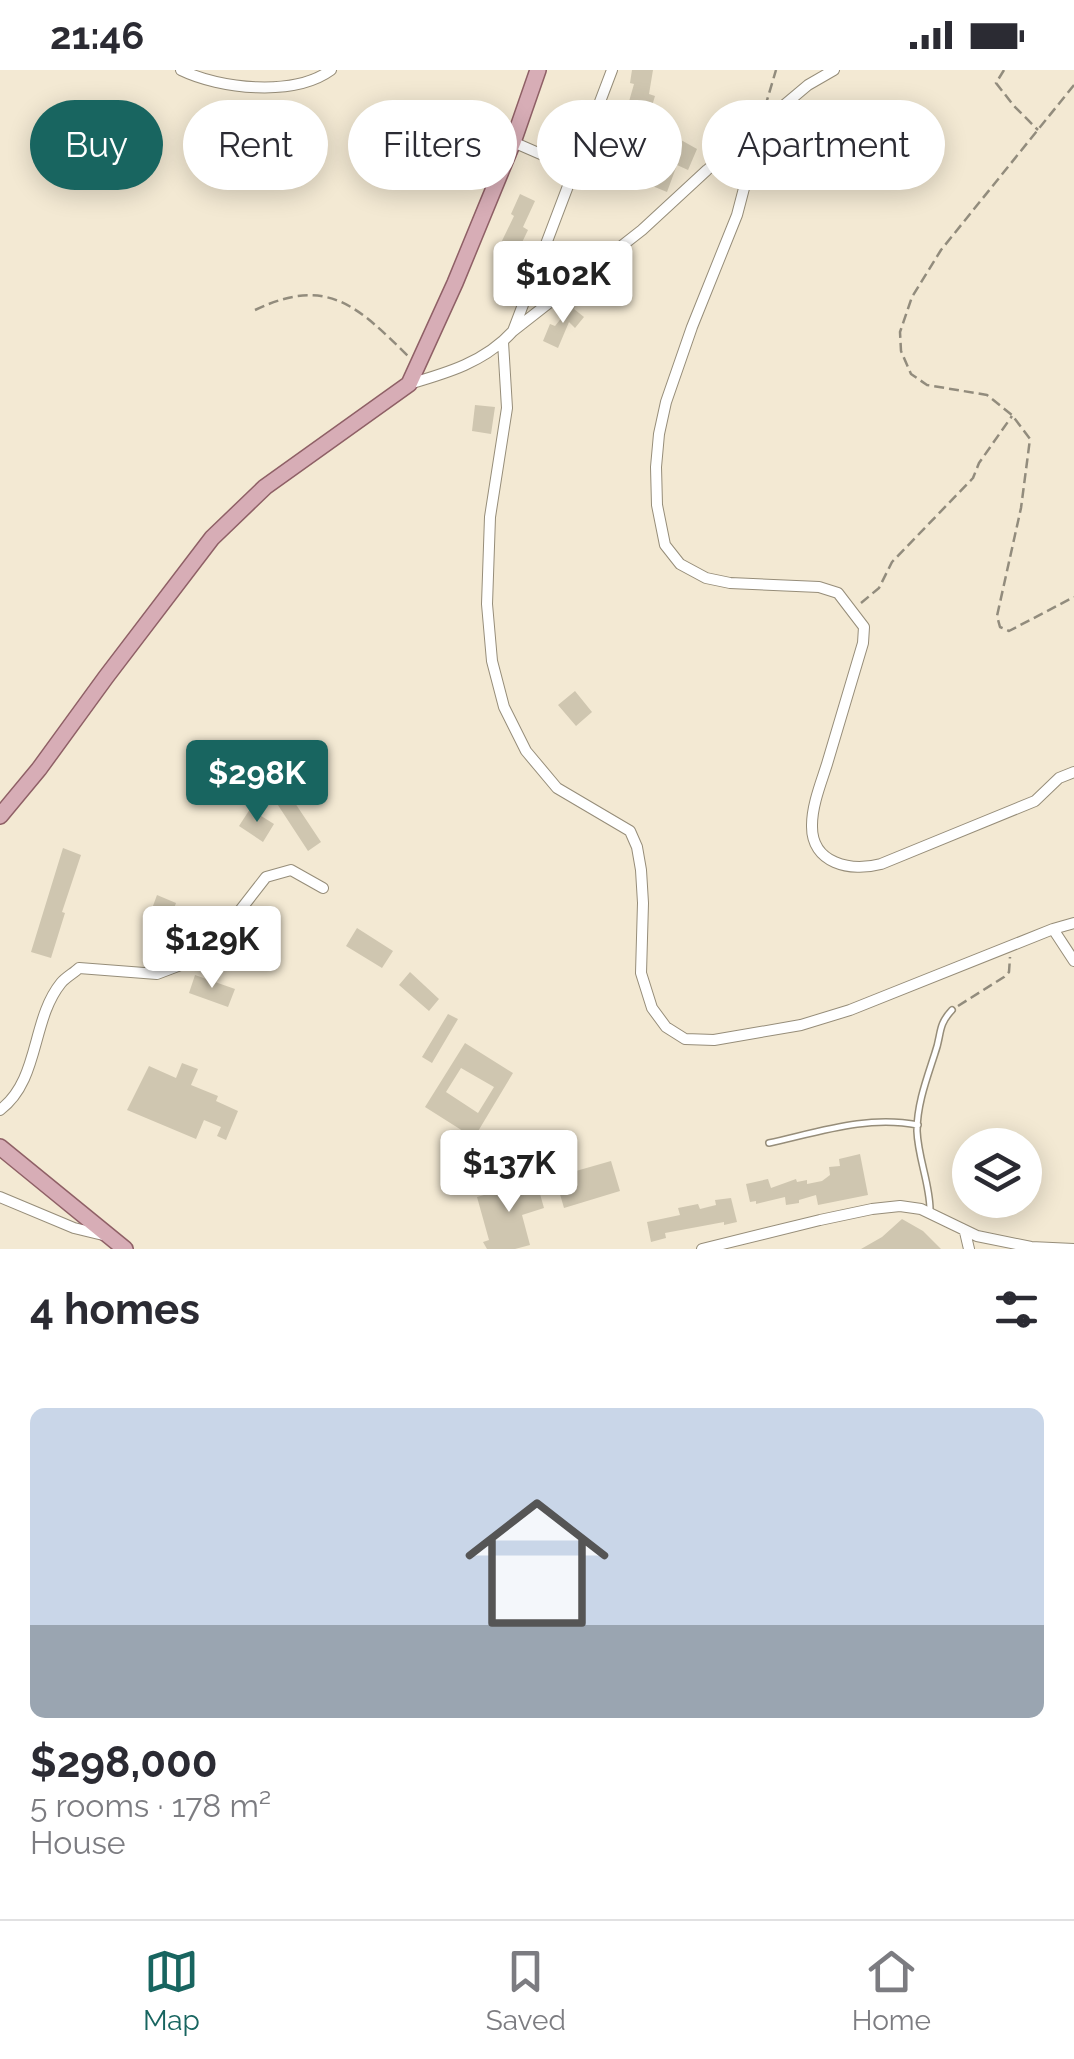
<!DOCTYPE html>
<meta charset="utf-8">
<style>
:root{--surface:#fff;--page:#f7f7f7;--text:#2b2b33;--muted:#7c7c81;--line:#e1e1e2;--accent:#186560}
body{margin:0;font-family:Raleway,sans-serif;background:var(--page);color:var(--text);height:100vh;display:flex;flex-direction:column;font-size:38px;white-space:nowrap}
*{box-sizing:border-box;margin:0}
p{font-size:32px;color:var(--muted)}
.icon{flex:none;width:55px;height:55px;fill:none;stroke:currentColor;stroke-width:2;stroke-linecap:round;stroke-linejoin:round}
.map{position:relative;height:1179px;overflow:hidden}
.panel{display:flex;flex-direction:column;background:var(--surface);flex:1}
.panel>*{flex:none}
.guide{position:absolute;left:30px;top:30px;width:1015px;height:90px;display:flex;gap:20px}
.tools{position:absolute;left:952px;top:1058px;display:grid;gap:20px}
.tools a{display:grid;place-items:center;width:90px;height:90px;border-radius:50%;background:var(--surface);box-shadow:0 5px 25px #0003;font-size:50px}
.price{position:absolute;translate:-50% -85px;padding:0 22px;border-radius:10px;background:#fff;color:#222;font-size:32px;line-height:65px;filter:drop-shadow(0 2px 5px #0008)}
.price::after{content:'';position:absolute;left:50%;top:60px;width:30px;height:22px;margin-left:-15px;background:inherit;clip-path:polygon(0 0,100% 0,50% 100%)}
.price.active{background:var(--accent);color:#fff}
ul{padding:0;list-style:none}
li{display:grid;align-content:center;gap:20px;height:530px;padding:0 30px}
li span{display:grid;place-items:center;height:310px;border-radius:15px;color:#555}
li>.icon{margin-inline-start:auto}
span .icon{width:180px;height:180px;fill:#fffc;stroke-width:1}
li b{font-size:42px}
h2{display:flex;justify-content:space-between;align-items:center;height:120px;padding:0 30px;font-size:42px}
.chip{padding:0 35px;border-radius:45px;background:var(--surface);box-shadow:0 5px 25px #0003;font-size:35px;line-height:90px}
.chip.active{background:var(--accent);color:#fff}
.status{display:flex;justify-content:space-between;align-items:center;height:70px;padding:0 50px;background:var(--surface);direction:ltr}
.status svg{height:28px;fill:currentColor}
.tab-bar{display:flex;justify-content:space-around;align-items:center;height:140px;border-top:2px solid var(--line);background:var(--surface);font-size:28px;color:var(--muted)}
.tab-bar a{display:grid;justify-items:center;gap:5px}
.tab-bar .active{color:var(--accent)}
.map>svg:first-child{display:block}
</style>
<div class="status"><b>21:46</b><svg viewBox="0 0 49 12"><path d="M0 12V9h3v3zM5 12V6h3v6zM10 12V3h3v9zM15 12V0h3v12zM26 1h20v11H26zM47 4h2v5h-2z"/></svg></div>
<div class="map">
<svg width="1074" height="1179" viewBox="0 0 1074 1179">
<rect width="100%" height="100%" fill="#f3e9d3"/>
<!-- building -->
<path fill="#cfc6b0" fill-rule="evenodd" d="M632,0H653L649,24L655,26L648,49L626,42L634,14L630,13Z
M681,70L697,79L688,100L677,95L667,122L650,115L657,96L667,99Z
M520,124L535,131L523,157L528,160L516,185L499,177L514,146L511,144Z
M575,231L577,232L574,239L584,247L575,258L569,252L558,278L543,271L550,254L555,256Z
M475,335L495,337L491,364L472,361Z
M575,621L592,642L576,656L558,635Z
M285,718L321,772L308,781L272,726Z
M250,739L274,754L263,772L239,756Z
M63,778L81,785L62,842L65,843L51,888L31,882Z
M157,825L176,833L162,870L143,863Z
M357,858L393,881L382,898L346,876Z
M410,902L439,929L429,941L399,915Z
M195,905L235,919L228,937L189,923Z
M448,944L458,949L432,993L422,987Z
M465,973L513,1003L474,1068L425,1037ZM461,998L494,1017L478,1043L446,1022Z
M182,993L198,999L191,1015L218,1026L216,1031L238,1041L226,1070L217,1066L221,1057L204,1050L196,1069L127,1040L149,996L176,1008Z
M860,1084L868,1125L818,1135L816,1125L799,1130V1133L786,1135L785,1127L756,1134V1131L750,1132L746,1114L768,1109L771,1118L796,1109L797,1112L807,1110V1114L822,1111L830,1105L829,1097L840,1096L839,1089Z
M611,1091L620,1121L564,1138L555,1107Z
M536,1110L544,1138L522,1145L530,1175L515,1179H487L483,1172L489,1170L477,1127Z
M731,1128L737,1152L724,1155V1152L665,1163L666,1168L651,1172L647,1152L680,1145L678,1138L698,1134L700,1139L716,1135L715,1130Z
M902,1149L923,1161L941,1179H861L882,1167Z"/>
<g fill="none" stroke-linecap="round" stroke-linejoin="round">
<!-- lane casing -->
<g stroke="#968d79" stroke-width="8">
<path id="lane" d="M769,1073C819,1062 867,1045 918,1055
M930,1140C930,1114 918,1088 917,1061C917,1034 927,1008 935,983C942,964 937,956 952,940"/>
</g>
<!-- street casing -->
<g stroke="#968d79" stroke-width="12">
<path id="street" d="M181,0C220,19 294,27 331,0
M760,57L737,145L692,257L666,332L659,364L656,397L657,435L665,475L680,494L706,508L730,513L819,517L838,523L864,557L863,573C851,614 839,654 827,694C821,713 812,735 812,755C811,794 851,802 881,794L1035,731L1059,708L1074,702
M513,72L575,99
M513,261L612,0
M503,272L507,338L490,447L487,534L492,591L504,637L526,681L557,718L630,761L637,777L641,800L643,833L641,903L652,938L666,957L685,969L714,970L801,955L850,940L1053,859L1074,891
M409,314C447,303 485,292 513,261L642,160L707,100L808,15L834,0
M1053,859L1074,853
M0,1040C40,1010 31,950 61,913C66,907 74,903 79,898L157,904L186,893L217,870L266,807L291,800L323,818
M0,1127L74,1158L107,1166
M965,1162L969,1179
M702,1179L820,1150L872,1139L900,1136L921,1139L977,1166L1031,1177L1074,1179"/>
</g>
<!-- primary casing -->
<g stroke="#8f6066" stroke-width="18">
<path id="primary" d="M0,746L39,699L106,607L212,468L265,417L409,314L455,213L513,72L538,0
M0,1077L125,1179"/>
</g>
<!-- path -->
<path stroke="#928c7d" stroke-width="2.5" stroke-dasharray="10 5" stroke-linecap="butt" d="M1004,0L996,13L1014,36L1038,60
M1074,15L941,180L912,227L900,262L901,281L911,304L927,315L987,325L1012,345L1030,369L1021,438L997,546L1000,557L1009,561L1074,527
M765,37L776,0
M255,240C328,205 358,237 409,287
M861,533L879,518L892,492L973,408L979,393L1012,346
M958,936L1004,907L1009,902L1010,887"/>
<!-- lane -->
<use href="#lane" stroke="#fff" stroke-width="5"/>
<!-- street -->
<use href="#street" stroke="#fff" stroke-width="10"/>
<!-- primary -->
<use href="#primary" stroke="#d7adb6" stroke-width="15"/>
</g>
</svg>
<div class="tools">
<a><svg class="icon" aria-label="layers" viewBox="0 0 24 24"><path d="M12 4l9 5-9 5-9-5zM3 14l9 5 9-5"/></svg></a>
</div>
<b class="price" style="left:563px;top:256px">$102K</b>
<b class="price active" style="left:257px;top:755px">$298K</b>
<b class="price" style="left:212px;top:921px">$129K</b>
<b class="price" style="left:509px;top:1145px">$137K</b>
<div class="guide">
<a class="chip active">Buy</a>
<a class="chip">Rent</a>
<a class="chip">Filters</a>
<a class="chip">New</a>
<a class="chip">Apartment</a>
</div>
</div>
<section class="panel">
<h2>4 homes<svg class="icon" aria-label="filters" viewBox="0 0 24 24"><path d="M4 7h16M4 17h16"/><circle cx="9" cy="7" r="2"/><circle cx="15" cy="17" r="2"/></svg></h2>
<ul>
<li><span style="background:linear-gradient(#c9d6e8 70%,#9aa5b1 0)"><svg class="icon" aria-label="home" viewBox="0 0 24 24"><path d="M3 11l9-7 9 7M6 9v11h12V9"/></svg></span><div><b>$298,000</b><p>5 rooms · 178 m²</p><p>House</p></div></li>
</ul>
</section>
<nav class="tab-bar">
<a class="active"><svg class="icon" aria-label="map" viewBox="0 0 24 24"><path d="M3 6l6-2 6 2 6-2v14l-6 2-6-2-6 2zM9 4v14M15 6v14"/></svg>Map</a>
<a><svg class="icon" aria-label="saved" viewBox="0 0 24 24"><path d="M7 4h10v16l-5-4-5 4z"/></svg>Saved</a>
<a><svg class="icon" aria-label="home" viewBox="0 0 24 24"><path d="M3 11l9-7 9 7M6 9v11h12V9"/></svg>Home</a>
</nav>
